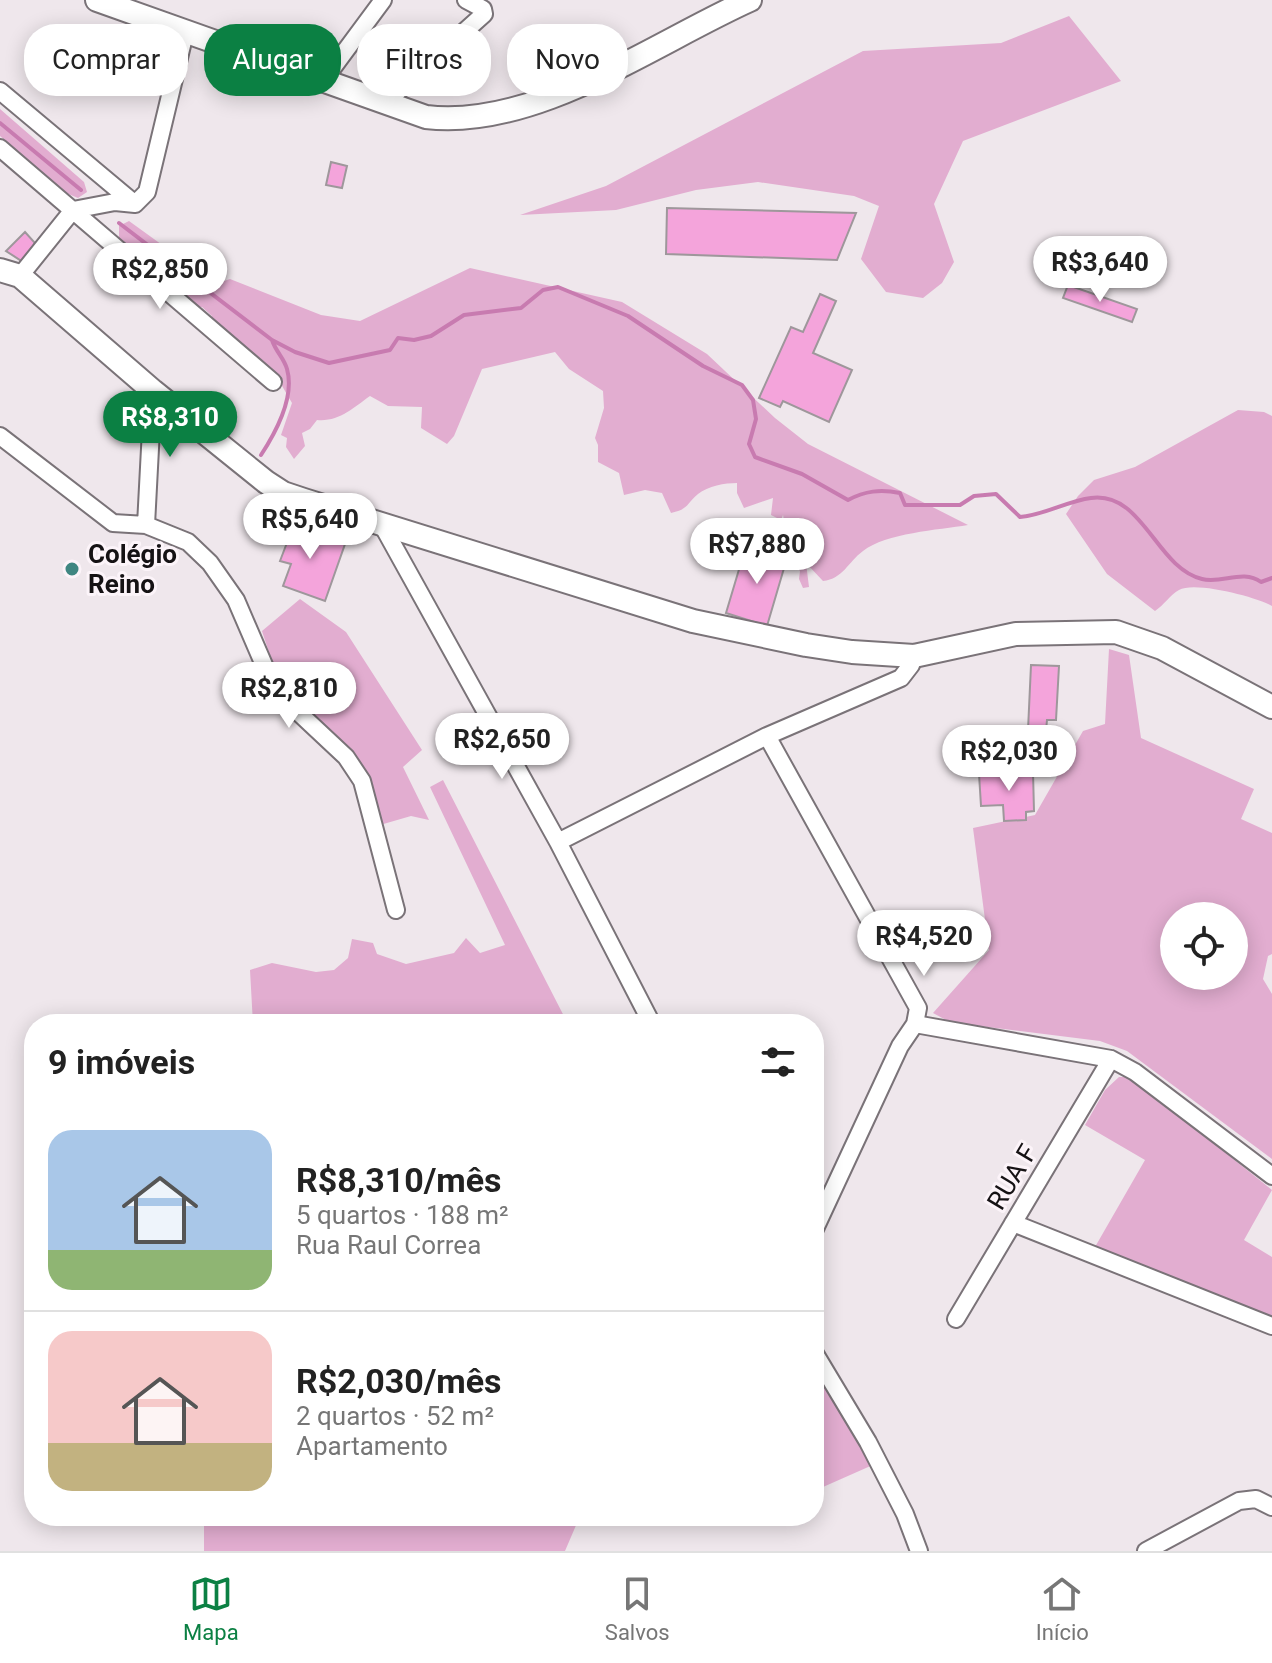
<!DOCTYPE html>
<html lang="pt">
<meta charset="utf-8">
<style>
:root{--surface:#fff;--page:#f6f6f6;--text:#222;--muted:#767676;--line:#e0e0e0;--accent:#0b8043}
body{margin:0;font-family:Roboto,sans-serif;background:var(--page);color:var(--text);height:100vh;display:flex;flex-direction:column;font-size:30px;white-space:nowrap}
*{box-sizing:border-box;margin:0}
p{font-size:26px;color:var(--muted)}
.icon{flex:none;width:44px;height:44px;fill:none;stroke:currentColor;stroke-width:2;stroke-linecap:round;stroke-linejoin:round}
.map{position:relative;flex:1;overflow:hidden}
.details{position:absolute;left:24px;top:1014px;width:800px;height:512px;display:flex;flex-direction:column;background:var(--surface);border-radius:32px;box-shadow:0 4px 20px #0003}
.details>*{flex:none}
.guide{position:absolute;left:24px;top:24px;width:800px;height:72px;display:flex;gap:16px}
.buttons{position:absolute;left:1160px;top:902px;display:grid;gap:16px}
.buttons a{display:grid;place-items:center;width:88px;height:88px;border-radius:50%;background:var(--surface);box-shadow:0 4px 20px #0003;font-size:40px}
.price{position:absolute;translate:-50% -68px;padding:0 18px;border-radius:28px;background:#fff;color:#222;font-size:26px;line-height:52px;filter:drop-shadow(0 2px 4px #0008)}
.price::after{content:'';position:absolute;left:50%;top:48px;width:24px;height:18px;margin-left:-12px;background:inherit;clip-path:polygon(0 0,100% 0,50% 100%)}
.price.selected{background:var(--accent);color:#fff}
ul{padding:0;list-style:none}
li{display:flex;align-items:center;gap:24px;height:200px;padding:0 24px}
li+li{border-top:2px solid var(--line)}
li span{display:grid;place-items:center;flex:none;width:224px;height:160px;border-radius:24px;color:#555}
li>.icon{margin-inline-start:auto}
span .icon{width:96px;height:96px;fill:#fffc;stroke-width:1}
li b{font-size:34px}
h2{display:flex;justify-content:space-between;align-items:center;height:96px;padding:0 24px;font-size:34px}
.tag{padding:0 28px;border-radius:32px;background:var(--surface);box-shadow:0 4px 20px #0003;font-size:28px;line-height:72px}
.tag.selected{background:var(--accent);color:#fff}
.dock{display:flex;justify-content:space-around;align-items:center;height:112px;border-top:2px solid var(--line);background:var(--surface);font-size:22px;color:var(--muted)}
.dock a{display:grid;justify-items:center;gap:4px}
.dock .selected{color:var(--accent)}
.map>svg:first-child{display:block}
</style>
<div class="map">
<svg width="1272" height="1551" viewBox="0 0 1272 1551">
<rect width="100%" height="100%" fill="#efe7ec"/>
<!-- green -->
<path fill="#e2add0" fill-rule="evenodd" d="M1069,16L1121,81L963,141L934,204L954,262L942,283L923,298L886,292L861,259L879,206L854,196L758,182L696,190L616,210L520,215L606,186L863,51L1001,43Z
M0,109L84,182L87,192L78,198L66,193L0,136Z
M129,221L165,247L181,248L202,280L218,283L230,279L321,315L360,321L470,268L622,302L707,354L775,418L808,444L968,525C938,530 886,533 863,551C848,562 843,579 823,581L806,563L809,587L803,588L799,579L800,571L793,562L783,515L781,520L771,515L773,498L744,508L737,493V483C725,483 708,486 698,494C686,504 689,509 671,513L662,493L645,490L624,495L619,473L598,462V445L595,438L604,408L603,391L569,369L555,352L482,369L454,436L447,444L421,428L422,407L388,406L370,396C353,408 339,422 317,420L310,429L302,433L305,446L294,459L286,447L287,438L281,435L292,403L278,379L212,323V316L202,307L197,308L169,286L162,274L155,273L133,247L119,240V226Z
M1238,410L1264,412L1272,416V606C1256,597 1195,581 1179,590C1170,595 1164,605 1155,611L1107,574L1066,514L1078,496L1094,480L1135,467Z
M300,599L346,632L422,750L403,767L429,820L411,816L380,825L367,780L277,677L262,631Z
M1109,649L1129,655L1141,738L1254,789L1241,819L1272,833V954L1268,956L1263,979L1272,994V1159L1127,1051L1100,1041L963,1024L946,1020L933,1013L989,950L973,828L1035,815L1083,731L1105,724ZM1174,916H1234V976H1174Z
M443,780L568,1024H253L250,970L272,963L316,972L334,970L348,958L352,939L373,943L377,954L406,964L454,953L466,938L480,953L505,945L430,787Z
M1119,1077H1131L1272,1190L1244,1240L1272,1257V1321L1109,1256L1095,1247L1145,1160L1085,1125L1105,1090Z
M814,1364L822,1381L875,1464L814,1491Z
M204,1516H580L565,1551H204Z"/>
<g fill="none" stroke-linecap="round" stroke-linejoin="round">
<!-- stream -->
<path stroke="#c87bb0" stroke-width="4" d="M0,123L81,190
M119,223L272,340C276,352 284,358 287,369C295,397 276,432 261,455
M272,340L295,352L329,363L390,350L398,338L414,340L431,336L464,315L521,308L543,290L558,287L628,316L703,366L742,385L753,400L756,419L749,444L755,457L802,474L848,500C865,491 880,489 900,493L905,505H960L974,496L996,494L1020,517C1045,515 1067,501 1091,498C1143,491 1156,568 1202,579C1222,584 1243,569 1261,582L1272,578"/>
</g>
<!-- building -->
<path fill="#f4a4db" stroke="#9e979b" stroke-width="2" d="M331,162L347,166L342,188L326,185Z
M667,208L856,213L837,260L666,254Z
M25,232L35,243L23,262L6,251Z
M1068,285L1137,309L1132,322L1063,298Z
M820,294L836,301L813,353L852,370L829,422L783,401L780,407L759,398L791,327L803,332Z
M284,522L345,544L325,601L283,586L291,564L280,561L288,540L278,537Z
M746,546L787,558L767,626L726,613Z
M1031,665L1059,666L1056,720H1047L1046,731L1028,730Z
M1033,772L1034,811L1026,812V820L1004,821L1003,805L981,806L979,774Z"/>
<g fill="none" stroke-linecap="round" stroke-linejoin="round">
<!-- street casing -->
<g stroke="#7a7378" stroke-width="20">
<path id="street" d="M323,81L383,0
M0,91L135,204
M386,102L484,14L483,9L466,0
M0,148L273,382
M135,204L147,192L185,33
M20,276L73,210L115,202L135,204
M0,436L113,523L146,525L188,542L210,563L236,600L270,679L283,698L346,757L362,781L396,910
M381,523L558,842L652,1024
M146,525L153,391
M767,736L918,1008L915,1024L900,1046L814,1231
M558,842L767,736L901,678L911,665L914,656
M915,1024L1111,1059L1135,1072L1272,1176
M1013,1223L1272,1326
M956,1319L1111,1059
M814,1352L868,1442L905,1514L919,1551
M1146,1551L1239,1501L1256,1499L1272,1507"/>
</g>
<!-- secondary casing -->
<g stroke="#7a7378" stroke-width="26">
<path id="secondary" d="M97,0L426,117C535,130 654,43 750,0
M0,270L20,276L153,391L266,482L283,493L304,500L693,621L806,645L852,652L914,656L1016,634L1116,632L1162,648L1272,707"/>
</g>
<!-- street -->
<use href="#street" stroke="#fff" stroke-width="16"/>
<!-- secondary -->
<use href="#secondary" stroke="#fff" stroke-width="22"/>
</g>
<!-- markers -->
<circle fill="#3f8681" stroke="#fcf4f9" stroke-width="3" cx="72" cy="569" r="8"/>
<g text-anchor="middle" stroke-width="6" stroke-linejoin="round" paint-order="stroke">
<!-- poi labels -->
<g font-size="26" font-weight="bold" fill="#151214" stroke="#fcf4f9" text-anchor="start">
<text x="88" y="563">Colégio<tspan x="88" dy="30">Reino</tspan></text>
</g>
<!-- street labels -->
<g font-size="26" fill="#151214" stroke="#fcf4f9">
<text transform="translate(1012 1177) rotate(-59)" y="9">RUA F</text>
</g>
</g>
</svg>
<div class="buttons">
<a><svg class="icon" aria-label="locate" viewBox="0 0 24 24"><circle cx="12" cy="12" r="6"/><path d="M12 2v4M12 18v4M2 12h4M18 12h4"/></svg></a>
</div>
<b class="price" style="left:1100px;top:304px">R$3,640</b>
<b class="price" style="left:160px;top:311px">R$2,850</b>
<b class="price selected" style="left:170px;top:459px">R$8,310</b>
<b class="price" style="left:310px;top:561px">R$5,640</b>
<b class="price" style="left:757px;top:586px">R$7,880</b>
<b class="price" style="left:289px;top:730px">R$2,810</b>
<b class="price" style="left:502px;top:781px">R$2,650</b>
<b class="price" style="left:1009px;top:793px">R$2,030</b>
<b class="price" style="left:924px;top:978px">R$4,520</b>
<div class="guide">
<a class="tag">Comprar</a>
<a class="tag selected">Alugar</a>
<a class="tag">Filtros</a>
<a class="tag">Novo</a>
</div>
<section class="details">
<h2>9 imóveis<svg class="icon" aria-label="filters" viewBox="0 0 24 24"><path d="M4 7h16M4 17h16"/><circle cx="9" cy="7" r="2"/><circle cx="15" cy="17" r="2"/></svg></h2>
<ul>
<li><span style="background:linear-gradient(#a9c7e8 75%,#8fb573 0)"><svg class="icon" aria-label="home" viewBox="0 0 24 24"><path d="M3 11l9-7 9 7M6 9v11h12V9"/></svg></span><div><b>R$8,310/mês</b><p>5 quartos · 188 m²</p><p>Rua Raul Correa</p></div></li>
<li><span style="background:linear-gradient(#f6c9c9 70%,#c2b280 0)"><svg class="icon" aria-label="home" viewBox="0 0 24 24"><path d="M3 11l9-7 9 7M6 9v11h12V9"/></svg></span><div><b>R$2,030/mês</b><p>2 quartos · 52 m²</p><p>Apartamento</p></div></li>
</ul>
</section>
</div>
<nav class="dock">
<a class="selected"><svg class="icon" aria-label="map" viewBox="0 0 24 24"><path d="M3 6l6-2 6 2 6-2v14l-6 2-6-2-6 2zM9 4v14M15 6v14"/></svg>Mapa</a>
<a><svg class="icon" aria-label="saved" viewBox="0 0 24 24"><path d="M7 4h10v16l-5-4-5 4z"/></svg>Salvos</a>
<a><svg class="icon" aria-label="home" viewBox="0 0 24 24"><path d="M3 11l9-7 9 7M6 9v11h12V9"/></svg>Início</a>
</nav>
